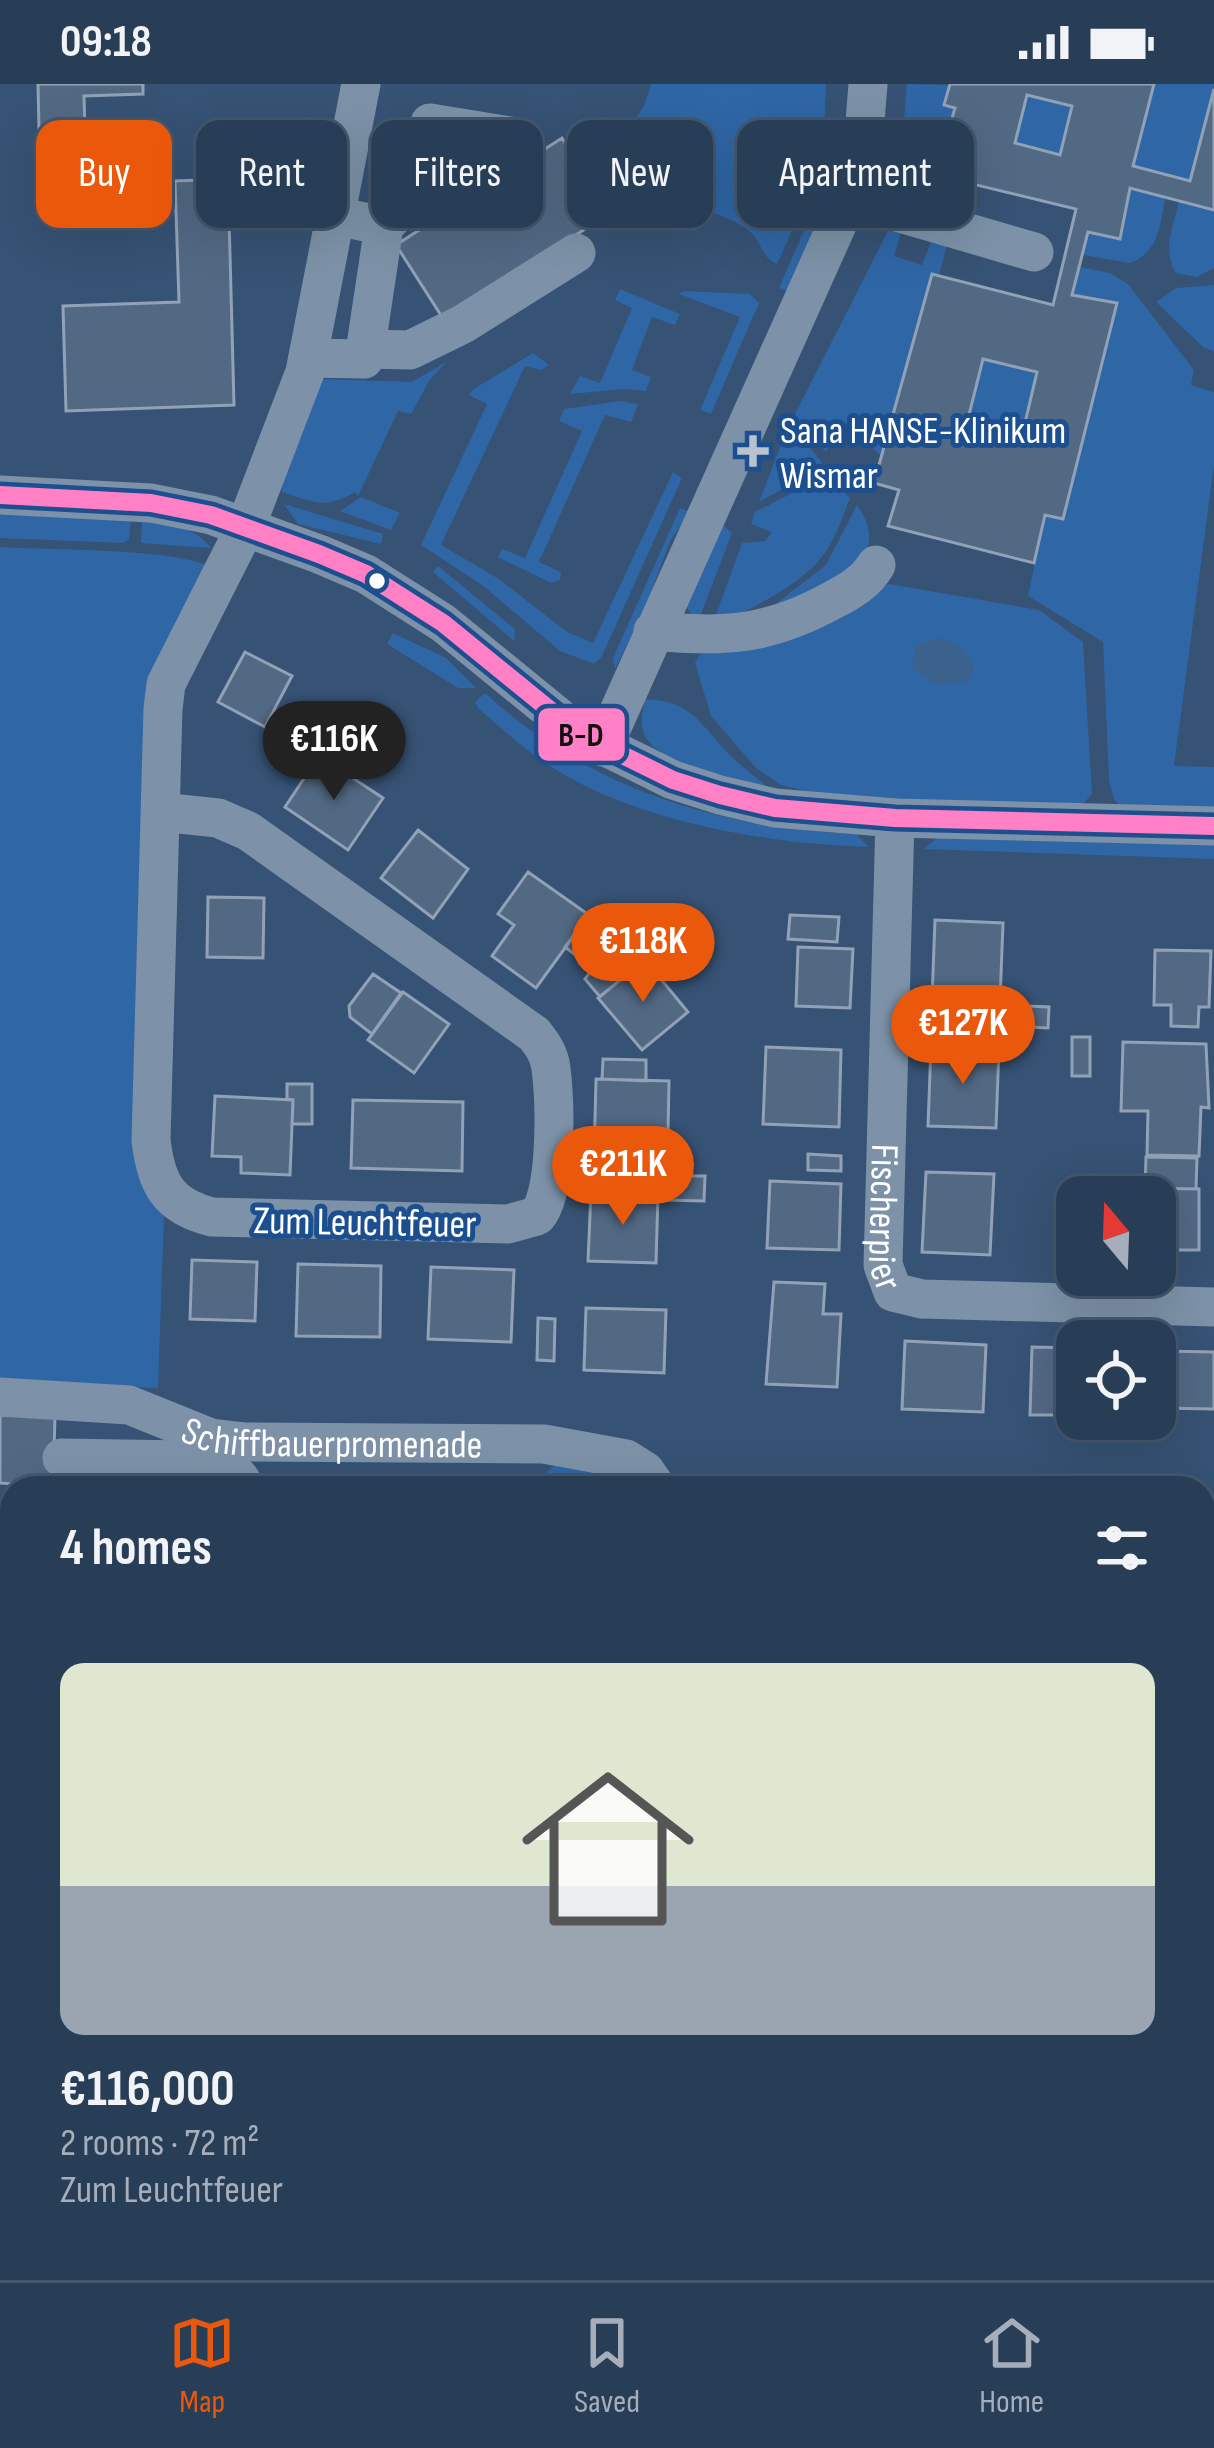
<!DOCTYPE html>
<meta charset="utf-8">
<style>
:root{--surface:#283e57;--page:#30455d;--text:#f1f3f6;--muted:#a5aeba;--line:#44576d;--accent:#ea580c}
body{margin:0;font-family:"Sofia Sans Condensed",sans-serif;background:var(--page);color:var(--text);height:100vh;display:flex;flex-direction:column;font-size:45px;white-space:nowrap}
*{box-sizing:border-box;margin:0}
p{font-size:39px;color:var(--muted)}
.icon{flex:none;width:66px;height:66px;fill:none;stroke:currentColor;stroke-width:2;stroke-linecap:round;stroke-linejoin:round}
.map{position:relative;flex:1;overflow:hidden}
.sheet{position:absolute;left:0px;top:1392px;width:1215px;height:804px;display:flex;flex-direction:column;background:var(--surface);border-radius:36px 36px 0 0;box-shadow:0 12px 48px #0002,0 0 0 3px var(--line)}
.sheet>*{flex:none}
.hud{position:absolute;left:36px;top:36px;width:1143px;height:108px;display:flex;gap:24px}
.needle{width:78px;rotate:341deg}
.controls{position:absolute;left:1056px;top:1092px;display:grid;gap:24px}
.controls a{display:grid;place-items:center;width:120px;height:120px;border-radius:24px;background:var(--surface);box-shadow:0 12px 48px #0002,0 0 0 3px var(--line);font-size:60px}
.price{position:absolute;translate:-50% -102px;padding:0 27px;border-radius:42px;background:var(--accent);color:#fff;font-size:39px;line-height:78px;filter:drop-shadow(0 3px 6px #0008)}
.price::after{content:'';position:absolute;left:50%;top:72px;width:36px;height:27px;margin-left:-18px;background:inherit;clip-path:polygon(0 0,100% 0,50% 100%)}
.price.current{background:#222;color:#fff}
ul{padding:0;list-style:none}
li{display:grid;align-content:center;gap:24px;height:636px;padding:0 60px}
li+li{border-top:3px solid var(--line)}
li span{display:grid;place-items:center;height:372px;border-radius:24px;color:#555}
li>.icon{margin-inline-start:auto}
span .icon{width:216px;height:216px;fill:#fffc;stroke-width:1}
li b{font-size:51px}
h2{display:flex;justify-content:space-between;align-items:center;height:144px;padding:0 60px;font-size:51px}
.pill{padding:0 42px;border-radius:24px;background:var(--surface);box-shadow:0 12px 48px #0002,0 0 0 3px var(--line);font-size:42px;line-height:108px}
.pill.current{background:var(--accent);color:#fff}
.status{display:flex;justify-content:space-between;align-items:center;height:84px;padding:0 60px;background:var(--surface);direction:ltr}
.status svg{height:33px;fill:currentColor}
.menu{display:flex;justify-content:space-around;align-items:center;height:168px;border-top:3px solid var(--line);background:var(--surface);font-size:33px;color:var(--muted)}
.menu a{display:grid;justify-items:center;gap:6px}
.menu .current{color:var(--accent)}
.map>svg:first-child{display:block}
</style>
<div class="status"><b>09:18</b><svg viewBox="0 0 49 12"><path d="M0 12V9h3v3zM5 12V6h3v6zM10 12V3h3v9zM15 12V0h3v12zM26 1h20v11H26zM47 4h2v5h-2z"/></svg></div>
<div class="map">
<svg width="1214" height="2196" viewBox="0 0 1214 2196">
<rect width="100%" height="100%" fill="#365274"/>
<!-- green -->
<path fill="#2f66a5" d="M651,0H826L823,78L777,180C760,173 762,156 747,145C719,125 679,122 646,114L603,43C636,46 643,28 651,0Z
M907,0L949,1L944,21L955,24L948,47L904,35Z
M1154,0H1214L1190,97L1133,82Z
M1027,11L1072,22L1060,71L1015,59Z
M847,47L844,76L789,207L779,204L835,75L837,51Z
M881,50L895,53C904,76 899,94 891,116L873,98Z
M1130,104L1165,114C1160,142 1159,168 1130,179L1083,171L1088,148L1120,154Z
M1179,117L1214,126V184L1197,193L1176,189C1162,166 1173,143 1179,117Z
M902,146L894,172L922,181L932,156L948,158L939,191L932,190L881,372L843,337L826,368L794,332L888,147Z
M1079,183L1110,189L1128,200L1194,286L1191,301L1214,308V381L1174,682L1214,683V727L1121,724L1114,715L1109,696L1103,558L1028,512L1045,431L1063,434L1116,219L1072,211Z
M1214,201V268L1203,263L1156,218L1176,204Z
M620,205L680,230L675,241L652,233L632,286L651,293L646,307L624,305L570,310L580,292L600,299L632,224L615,216Z
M684,207L750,210L759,219L711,330L700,326L740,233L679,210Z
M533,269L549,281L541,286L525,282L441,461L499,495L567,548L593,559L673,388L682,394L602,572L594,580L560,567L482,501L421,461L487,320L469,311L472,306Z
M983,275L1037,288L1020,360L965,347Z
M446,278L429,297L411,330L398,327L358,412L355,408C324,426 314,418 282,408L284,383L318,295L412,298Z
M620,317L638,320L631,338L605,331L539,478L561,488L560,496L551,499L498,473L502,465L525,474L582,347L559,337L564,325Z
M789,340L822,378L819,385L759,418Z
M827,391L850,414C844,429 839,445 831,459C810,499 758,519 722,540L713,539L742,459L765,457L772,448L751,440L755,428Z
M361,413L400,429L391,446L340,427Z
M284,420L383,450L381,460L298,440Z
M857,421C908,492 784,522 738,541L777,519L826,481Z
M680,424L691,428L671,455L643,529L615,585L613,574Z
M0,426L131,435L129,455L123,459L0,454Z
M142,436C168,441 195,442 211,464L141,459Z
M719,438L732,449L698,538L685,521Z
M0,463C44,466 181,464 212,484L185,531L158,1304L0,1298Z
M438,482L515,545L514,557L433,488Z
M889,500L1039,526L1083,558L1092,710L1078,725L826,712L781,701L756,684L711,632L695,579L706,559Z
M393,549L446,574L476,604H458L387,560Z
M485,609C590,705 715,743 856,750L869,763C767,759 646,740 558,687C528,669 503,646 478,624L475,618Z
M645,615C694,617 700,641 730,671C741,682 754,692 767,702C736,694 661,682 645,652C639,641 643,626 645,615Z
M940,751L1214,761V775L924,765Z
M565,1371L595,1379L637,1404H530Z"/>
<!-- water -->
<path fill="#3b618d" d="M936,554C956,557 964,565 974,583L969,597L935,600L912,582L916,562Z"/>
<!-- building -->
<path fill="#526984" stroke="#92a2b6" stroke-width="3" fill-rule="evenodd" d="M38,0H143V10L84,12L85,44L39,45Z
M1154,0L1133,82L1190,97L1214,5V126L1130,104L1120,155L1088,148L1072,211L1117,219L1063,435L1045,431L1034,479L888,442L899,406L874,399L932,190L1053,221L1076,125L935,91L955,24L944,21L950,0ZM1027,11L1072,22L1060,71L1015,59ZM983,275L1037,288L1020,360L965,347Z
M562,54L610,129L444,236L396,161Z
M228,95L234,321L66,327L63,222L179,218L175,97Z
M245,568L292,592L265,643L218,618Z
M319,672L383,714L348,766L285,723Z
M418,746L468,785L433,834L381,794Z
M528,788L589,831L536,904L492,872L514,841L498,830Z
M208,813L264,814L263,874L207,873Z
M600,825L622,842L591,883L565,863L585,836L590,839Z
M790,831L839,833L837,858L788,855Z
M935,836L1003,839L1000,917L932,915Z
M612,859L633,885L600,913L585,895Z
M798,863L853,865L850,924L796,922Z
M1155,866L1211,867L1209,923H1199L1198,943L1171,942V921H1154Z
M645,876L688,928L642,966L598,914Z
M373,890L401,909L372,950L350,933L349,922Z
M403,908L449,940L414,989L368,956Z
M1004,921L1049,923L1048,944L1003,942Z
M1072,953H1090V992H1072Z
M1123,958L1206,960L1209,1024L1201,1023L1199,1072L1147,1071L1148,1027H1121Z
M931,962L999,964L996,1044L928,1042Z
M766,963L841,966L839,1043L763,1040Z
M603,975L646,976V997L602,995Z
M596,995L669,997L668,1048H651V1077L594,1075Z
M287,1000H312V1040H292L293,1016L287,1015Z
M215,1012L293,1016L290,1091L241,1089V1073L212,1072Z
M353,1016L463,1018L462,1087L351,1084Z
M808,1070L841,1072V1087L808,1086Z
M1146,1073L1197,1074L1196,1105L1145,1104Z
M926,1088L994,1090L990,1171L922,1168Z
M665,1092H705L704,1117L664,1116Z
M770,1097L841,1100L839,1166L767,1164Z
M1142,1104L1199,1105V1166H1155V1113H1124L1142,1112Z
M591,1108L658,1110L656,1179L588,1177Z
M192,1176L257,1178L255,1237L190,1235Z
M298,1180L381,1182L380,1253L296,1252Z
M431,1183L514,1186L511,1258L428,1255Z
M774,1198L825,1200L823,1230H841L837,1303L766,1300Z
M586,1224L666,1226L664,1289L584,1286Z
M538,1234L555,1235L554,1277L537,1276Z
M905,1257L986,1261L983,1328L902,1325Z
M1032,1263L1077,1264V1331H1030Z
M1161,1267L1214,1268V1325L1158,1324Z
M0,1331L55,1332L53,1403L0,1399Z
M1203,1552H1214L1210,1902H1203Z
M0,1939H12V1995L0,1994Z
M773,2184H957V2196L805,2195L782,2193Z"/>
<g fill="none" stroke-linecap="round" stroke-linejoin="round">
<!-- minor -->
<g stroke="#7d92a8" stroke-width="39">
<path d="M849,114L1034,168"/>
<path d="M336,132L384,142C420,110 420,83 430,39L510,52"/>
<path d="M366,265L410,266L463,240L576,169"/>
<path d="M308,274L364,275L384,142"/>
<path d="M0,411L151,419L211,431L319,470L366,490L443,539L578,649L673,696L720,711L775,724L895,734L1214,742"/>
<path d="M653,547C725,554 769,551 833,516C850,507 866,498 876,481"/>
<path d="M603,663L849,114L865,38L868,0"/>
<path d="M161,728L218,734L248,747L534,950C543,961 549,970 551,984C555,1017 558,1108 537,1132L508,1140L212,1133C168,1122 156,1100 151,1056L163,625L166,600L246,442L305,288L361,0"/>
<path id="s1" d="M895,734L883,1181L893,1208L922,1215L1214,1223"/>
<path id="s2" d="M0,1313L129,1321L211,1354L245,1358L544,1360L626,1375L645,1387L657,1404"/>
<path d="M62,1374L185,1376"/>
<path d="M188,1404C204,1382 233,1374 245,1404"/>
<path d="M1203,1478H1214"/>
<path d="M175,2196V2184"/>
<path d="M618,2196V2184"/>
</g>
<!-- bus-1 casing -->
<g stroke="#1b4f8f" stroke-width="27">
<path id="bus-1" d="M0,411L151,419L211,431L319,470L366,490L443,539L578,649L673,696L720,711L775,724L895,734L1214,742"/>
</g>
<!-- bus-1 -->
<use href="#bus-1" stroke="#ff80c5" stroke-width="18"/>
</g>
<!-- markers -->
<path fill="#b9c2ce" stroke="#1b4f8f" stroke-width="4.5" d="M747 349h12v12h12v12h-12v12h-12v-12h-12v-12h12z"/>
<circle fill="#fff" stroke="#1b4f8f" stroke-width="4.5" cx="377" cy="497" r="10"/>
<g text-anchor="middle" stroke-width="10" stroke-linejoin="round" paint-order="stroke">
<!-- poi labels -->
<g font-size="39" fill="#fff" stroke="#1b4f8f" text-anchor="start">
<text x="780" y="359">Sana HANSE-Klinikum<tspan x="780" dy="45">Wismar</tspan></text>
</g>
<!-- street labels -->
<g font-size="39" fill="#fff" stroke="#1b4f8f">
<text dy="14" stroke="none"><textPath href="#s1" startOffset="399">Fischerpier</textPath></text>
<text transform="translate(365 1137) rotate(1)" y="14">Zum Leuchtfeuer</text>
<text dy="14" stroke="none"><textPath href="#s2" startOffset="339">Schiffbauerpromenade</textPath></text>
</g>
</g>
<rect stroke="#1b4f8f" stroke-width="4.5" x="536" y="622" width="91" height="57" rx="12" fill="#ff80c5"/>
<g font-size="33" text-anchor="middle" font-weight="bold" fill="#111">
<text x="581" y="662">B-D</text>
</g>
</svg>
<div class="controls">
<a><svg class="needle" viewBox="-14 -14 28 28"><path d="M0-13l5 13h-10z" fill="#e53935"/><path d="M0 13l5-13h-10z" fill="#a5aeba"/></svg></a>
<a><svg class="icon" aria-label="locate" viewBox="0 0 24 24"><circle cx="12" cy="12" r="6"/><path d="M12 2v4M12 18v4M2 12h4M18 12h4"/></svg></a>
</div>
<b class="price current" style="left:334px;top:719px">€116K</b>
<b class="price" style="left:643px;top:921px">€118K</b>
<b class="price" style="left:963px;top:1003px">€127K</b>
<b class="price" style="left:623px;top:1144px">€211K</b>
<div class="hud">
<a class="pill current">Buy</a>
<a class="pill">Rent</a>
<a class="pill">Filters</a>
<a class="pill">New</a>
<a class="pill">Apartment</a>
</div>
<section class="sheet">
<h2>4 homes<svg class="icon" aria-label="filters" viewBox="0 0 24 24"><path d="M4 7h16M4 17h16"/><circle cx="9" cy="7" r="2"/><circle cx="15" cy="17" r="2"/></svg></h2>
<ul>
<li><span style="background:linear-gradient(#dfe7d0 60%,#9aa5b1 0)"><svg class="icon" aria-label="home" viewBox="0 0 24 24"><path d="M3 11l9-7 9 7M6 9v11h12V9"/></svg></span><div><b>€116,000</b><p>2 rooms · 72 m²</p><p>Zum Leuchtfeuer</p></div></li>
</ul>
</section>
</div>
<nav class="menu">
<a class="current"><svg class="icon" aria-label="map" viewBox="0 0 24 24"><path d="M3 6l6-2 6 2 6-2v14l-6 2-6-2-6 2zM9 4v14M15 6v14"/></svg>Map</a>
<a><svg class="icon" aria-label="saved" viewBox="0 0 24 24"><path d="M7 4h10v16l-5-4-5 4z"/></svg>Saved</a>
<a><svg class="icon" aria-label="home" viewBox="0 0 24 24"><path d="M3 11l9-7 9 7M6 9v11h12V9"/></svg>Home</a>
</nav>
